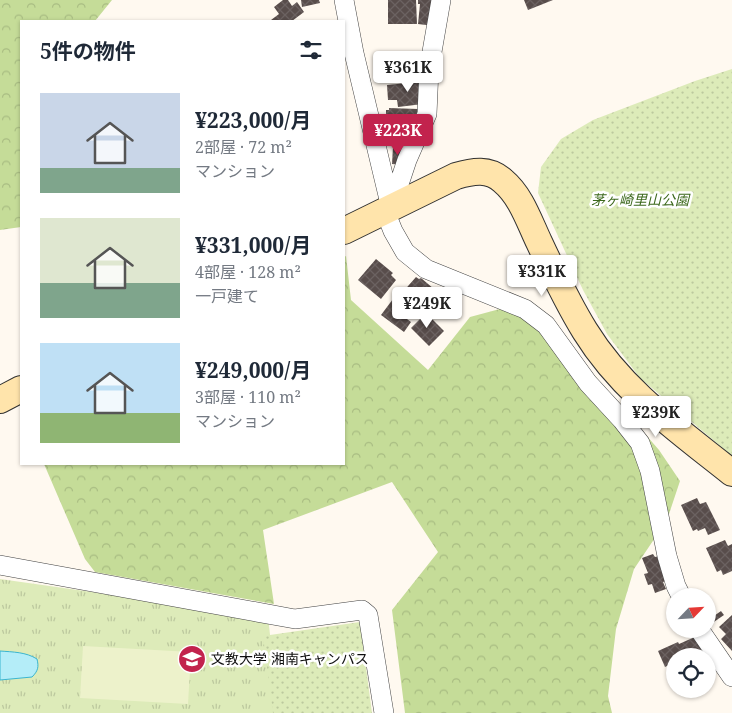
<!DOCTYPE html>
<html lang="ja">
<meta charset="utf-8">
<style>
:root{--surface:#fff;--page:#f2f2f3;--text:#1f2937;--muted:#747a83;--accent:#c2234d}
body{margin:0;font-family:"Noto Serif","Noto Sans JP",serif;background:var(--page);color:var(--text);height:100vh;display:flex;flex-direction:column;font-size:19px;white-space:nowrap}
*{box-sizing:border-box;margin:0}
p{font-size:16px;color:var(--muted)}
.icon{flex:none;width:28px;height:28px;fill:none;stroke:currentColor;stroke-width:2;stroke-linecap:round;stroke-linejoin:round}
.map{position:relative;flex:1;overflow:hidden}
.drawer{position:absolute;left:20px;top:20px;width:325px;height:445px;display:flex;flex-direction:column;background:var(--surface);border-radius:0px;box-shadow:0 1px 4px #0004}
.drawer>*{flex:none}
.needle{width:32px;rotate:65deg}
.fabs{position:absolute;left:666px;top:588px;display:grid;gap:10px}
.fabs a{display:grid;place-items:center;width:50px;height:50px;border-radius:50%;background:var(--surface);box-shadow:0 1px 4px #0004;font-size:25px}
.price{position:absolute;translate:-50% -42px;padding:0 11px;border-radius:5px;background:#fff;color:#222;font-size:16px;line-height:32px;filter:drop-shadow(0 1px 2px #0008)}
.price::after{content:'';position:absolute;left:50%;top:30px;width:15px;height:11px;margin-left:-8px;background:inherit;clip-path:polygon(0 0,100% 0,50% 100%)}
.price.active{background:var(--accent);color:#fff}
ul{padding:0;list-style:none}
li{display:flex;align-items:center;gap:15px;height:125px;padding:0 20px}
li span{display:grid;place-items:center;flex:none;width:140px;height:100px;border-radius:0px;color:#555}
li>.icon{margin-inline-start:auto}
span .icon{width:60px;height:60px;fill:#fffc;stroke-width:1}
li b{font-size:21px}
h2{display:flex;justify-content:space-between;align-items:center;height:60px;padding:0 20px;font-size:21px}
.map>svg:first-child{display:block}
</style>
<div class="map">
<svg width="732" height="713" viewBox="0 0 732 713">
<defs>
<pattern id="grass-tufts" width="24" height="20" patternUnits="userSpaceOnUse" patternTransform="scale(1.25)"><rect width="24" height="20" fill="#ddebb9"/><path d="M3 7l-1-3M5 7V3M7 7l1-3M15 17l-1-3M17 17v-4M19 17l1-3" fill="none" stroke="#bcc89e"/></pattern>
<pattern id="forest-crowns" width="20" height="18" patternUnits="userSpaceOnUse" patternTransform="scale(1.25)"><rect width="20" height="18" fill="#c5dc98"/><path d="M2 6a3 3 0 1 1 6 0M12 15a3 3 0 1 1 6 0" fill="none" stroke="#a8bc82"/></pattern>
<pattern id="park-dots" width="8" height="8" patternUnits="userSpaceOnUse" patternTransform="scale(1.25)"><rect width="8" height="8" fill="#ddebb9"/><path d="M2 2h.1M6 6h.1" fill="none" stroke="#bcc89e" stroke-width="1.8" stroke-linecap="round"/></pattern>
<pattern id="building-cross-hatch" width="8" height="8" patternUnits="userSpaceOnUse" patternTransform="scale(1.25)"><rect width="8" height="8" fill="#584d4b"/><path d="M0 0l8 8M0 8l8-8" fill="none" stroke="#6b6261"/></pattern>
</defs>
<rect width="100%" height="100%" fill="#fff9f0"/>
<!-- grass -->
<path fill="url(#grass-tufts)" d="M0,579L268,617L279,713H0Z"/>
<!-- forest -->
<path fill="url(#forest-crowns)" d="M0,0H112L95,21H21V227L0,230Z
M346,256L351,300L428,370L470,317L530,301L659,450L680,481L667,520L634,569L616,629L608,696L612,713H405L392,610L438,552L392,482L263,530L274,604L95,572L85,559L44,464H344V257Z"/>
<!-- park -->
<path fill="url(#park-dots)" d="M732,69V456L640,378L607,334L583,290L538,193L541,167L561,139L593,120L695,81Z
M360,622L372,713H273L263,636Z"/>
<!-- pitch -->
<path fill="#edf2cb" d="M83,646L191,652L188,704L80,698Z"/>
<!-- water -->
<path fill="#b4edf8" stroke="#39b5d0" d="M0,651C13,652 26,652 37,659C39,667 38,671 32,677L0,680Z"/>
<!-- building -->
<path fill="url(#building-cross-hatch)" d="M283,0H288L292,6L297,2L304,12L292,21H272L271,20L279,14L274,7Z
M301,0H319L320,3L302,7Z
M388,0H416L417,24H388Z
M418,0H437L434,26L418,24L420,4H418Z
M524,0H553L528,10Z
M427,81L423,104L398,107L397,100H388L387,85Z
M389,108L418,109V120L407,145H397L396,137H391L392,121L386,120V110H389Z
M393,147L405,148L402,165L392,164Z
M376,259L393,273L391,275L396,280L381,299L358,280Z
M416,277L419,279L421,278L434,289L418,308L401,294Z
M393,299L412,313L407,319L411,322L404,332L381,315Z
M426,313L444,331L429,346L411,328Z
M697,498L700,504L706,502L720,530L708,535L705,528L698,531L697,529L693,531L681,505Z
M725,540L728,546L732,544V571L723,575L721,570L717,572L706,548Z
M653,554L655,557L659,556L668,580L663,582L666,589L655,593L652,584L648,585L644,574L648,573L642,558Z
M721,611L724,615L708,626V613L711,618Z
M732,615V651L721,639L726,634L719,627Z
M697,636L704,649L688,656H675V662L665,667L658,651L678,642L679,644Z"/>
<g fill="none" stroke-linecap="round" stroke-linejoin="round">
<!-- street casing -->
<g stroke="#424242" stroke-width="20">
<path id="street" d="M344,0L354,53L391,208
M391,208L407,160L427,114L429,69L441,0
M385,211L393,231L405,252L426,269L525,309L546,325L588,383L622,420L640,443L650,471L667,556L676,586L681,596
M0,565L295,619L362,610L368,615L384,713
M699,629L732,677"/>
</g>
<!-- secondary casing -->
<g stroke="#313131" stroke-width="28">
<path id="secondary" d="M344,231L456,176C473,171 489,168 503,181C521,196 529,221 539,242C553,272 567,302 585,331C622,391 677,429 732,473
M0,400L21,389"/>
</g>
<!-- street -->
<use href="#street" stroke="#fff" stroke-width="19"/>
<!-- secondary -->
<use href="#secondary" stroke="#ffe4ab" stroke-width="26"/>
</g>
<!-- icons -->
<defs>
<g id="university-disc" transform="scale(1.4375)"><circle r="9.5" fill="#c2234d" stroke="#fff"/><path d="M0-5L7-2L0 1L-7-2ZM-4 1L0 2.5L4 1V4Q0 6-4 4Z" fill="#fff"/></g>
</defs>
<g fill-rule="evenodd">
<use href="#university-disc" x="192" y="659"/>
</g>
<g text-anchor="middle" stroke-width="5" stroke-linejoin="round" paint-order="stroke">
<!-- park labels -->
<g font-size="14" font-style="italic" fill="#3d691d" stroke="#fff">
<text x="640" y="205">茅ヶ崎里山公園</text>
</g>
<!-- poi labels -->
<g font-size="14" fill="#0f0f0f" stroke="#fff" text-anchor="start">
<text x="211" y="664">文教大学 湘南キャンパス</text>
</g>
</g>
</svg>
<div class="fabs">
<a><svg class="needle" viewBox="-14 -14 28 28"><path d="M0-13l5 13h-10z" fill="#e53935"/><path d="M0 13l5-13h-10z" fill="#747a83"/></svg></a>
<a><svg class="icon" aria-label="locate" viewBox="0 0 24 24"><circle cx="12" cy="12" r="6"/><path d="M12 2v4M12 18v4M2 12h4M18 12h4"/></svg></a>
</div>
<b class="price" style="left:408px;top:93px">¥361K</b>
<b class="price active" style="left:398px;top:156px">¥223K</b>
<b class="price" style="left:542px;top:297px">¥331K</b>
<b class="price" style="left:427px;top:329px">¥249K</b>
<b class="price" style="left:656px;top:438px">¥239K</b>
<section class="drawer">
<h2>5件の物件<svg class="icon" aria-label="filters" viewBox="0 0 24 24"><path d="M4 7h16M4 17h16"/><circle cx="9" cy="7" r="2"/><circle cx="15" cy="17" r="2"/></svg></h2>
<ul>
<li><span style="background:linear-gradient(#c9d6e8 75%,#7fa58c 0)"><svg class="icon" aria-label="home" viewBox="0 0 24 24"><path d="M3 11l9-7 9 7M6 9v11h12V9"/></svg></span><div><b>¥223,000/月</b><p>2部屋 · 72 m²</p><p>マンション</p></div></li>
<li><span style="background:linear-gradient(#dfe7d0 65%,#7fa58c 0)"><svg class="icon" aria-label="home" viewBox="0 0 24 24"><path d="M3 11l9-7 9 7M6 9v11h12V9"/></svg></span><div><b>¥331,000/月</b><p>4部屋 · 128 m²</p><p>一戸建て</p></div></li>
<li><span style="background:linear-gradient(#bfe0f5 70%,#8fb573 0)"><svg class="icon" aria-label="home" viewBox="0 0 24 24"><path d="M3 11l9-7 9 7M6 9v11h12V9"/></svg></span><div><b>¥249,000/月</b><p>3部屋 · 110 m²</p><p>マンション</p></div></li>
</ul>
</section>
</div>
